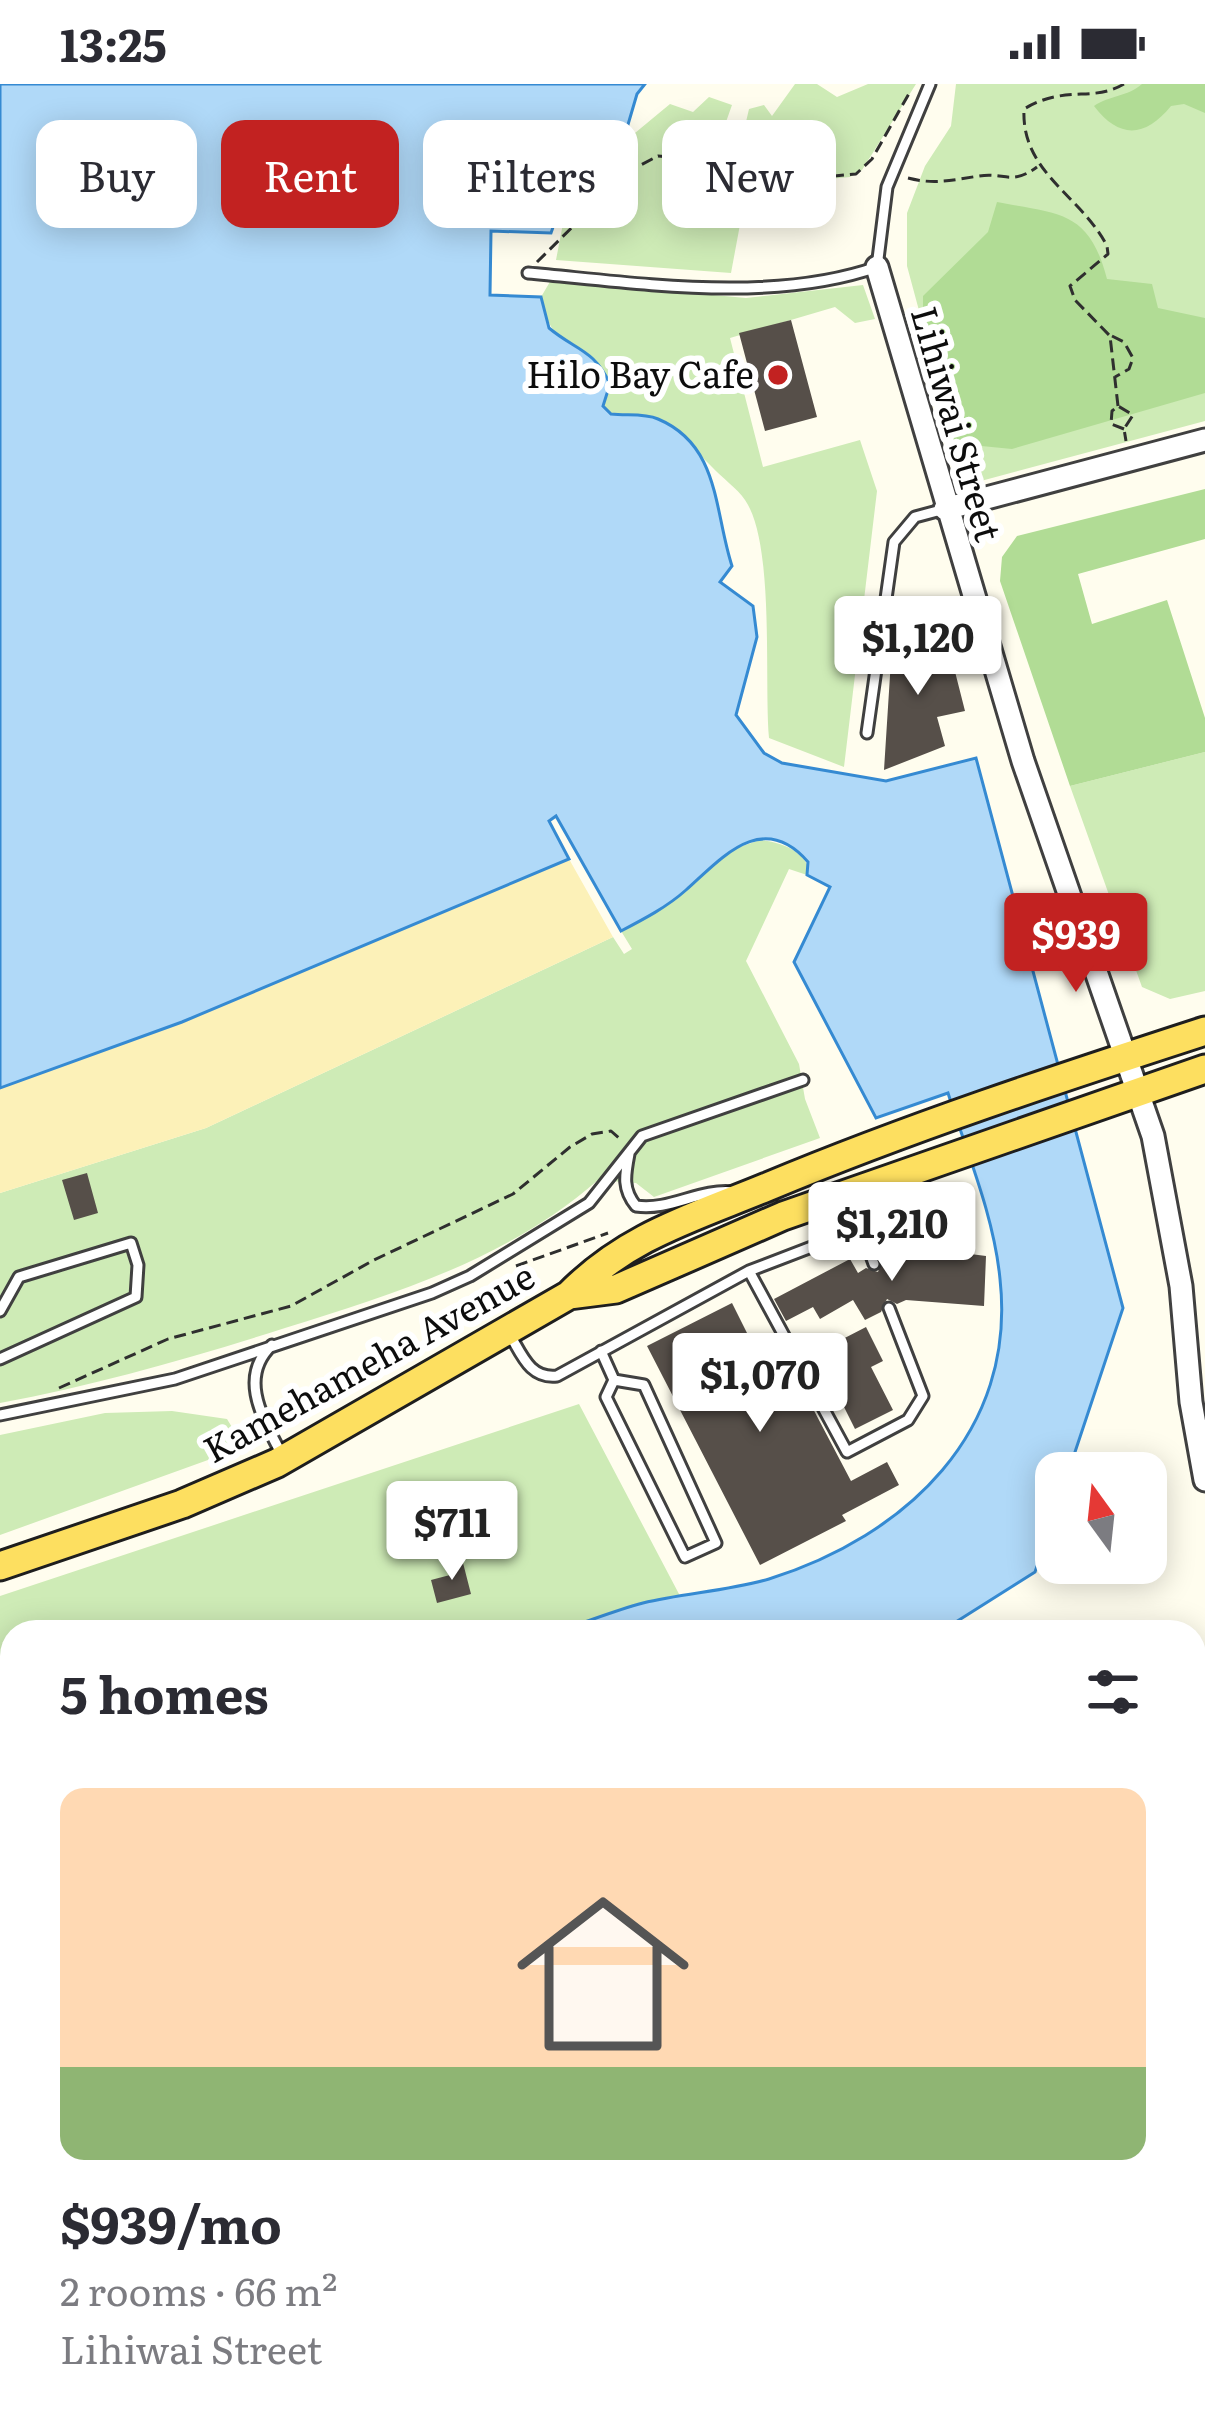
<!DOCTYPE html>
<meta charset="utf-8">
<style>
:root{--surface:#fff;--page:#f2f2f3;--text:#2b2b33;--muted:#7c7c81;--line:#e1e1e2;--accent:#c22221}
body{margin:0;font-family:Literata,serif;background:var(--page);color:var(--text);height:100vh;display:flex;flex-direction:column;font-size:45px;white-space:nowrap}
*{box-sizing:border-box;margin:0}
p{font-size:39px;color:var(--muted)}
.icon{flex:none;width:66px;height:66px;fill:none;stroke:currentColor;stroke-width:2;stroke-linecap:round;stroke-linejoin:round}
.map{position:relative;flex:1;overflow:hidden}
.panel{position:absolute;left:0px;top:1536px;width:1206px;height:807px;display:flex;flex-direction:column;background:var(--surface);border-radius:36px 36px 0 0;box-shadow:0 6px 30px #0003}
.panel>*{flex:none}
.hud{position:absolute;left:36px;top:36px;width:1134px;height:108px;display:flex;gap:24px}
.needle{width:78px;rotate:345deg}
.buttons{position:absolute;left:1035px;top:1368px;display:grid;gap:24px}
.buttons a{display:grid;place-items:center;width:132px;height:132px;border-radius:24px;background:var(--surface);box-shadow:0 6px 30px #0003;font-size:60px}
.price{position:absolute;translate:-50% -102px;padding:0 27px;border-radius:12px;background:#fff;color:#222;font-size:39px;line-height:78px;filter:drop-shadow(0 3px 6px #0008)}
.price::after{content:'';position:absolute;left:50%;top:72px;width:36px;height:27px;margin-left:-18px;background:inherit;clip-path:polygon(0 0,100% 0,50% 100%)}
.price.active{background:var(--accent);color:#fff}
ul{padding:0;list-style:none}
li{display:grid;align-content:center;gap:24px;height:636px;padding:0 60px}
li+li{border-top:3px solid var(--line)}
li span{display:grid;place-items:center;height:372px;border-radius:24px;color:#555}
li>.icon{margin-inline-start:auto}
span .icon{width:216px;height:216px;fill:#fffc;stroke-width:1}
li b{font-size:51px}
h2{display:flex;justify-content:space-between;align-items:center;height:144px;padding:0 60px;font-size:51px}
.tag{padding:0 42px;border-radius:24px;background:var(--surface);box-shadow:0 6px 30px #0003;font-size:42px;line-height:108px}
.tag.active{background:var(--accent);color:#fff}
.status{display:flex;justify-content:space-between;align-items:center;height:84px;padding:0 60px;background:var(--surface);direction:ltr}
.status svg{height:33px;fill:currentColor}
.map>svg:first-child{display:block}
</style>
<div class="status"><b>13:25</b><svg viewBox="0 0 49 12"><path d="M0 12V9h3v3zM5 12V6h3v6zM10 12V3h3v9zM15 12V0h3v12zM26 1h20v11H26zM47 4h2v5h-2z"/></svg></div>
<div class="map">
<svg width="1205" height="2342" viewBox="0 0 1205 2342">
<rect width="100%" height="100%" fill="#fffdee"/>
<!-- green -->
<path fill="#ceebb6" d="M795,0H817L837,13L868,0H916L862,86L850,93L784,99V114L744,119L731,189L556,176L565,129L606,73L670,20L693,28L709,13L732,21L721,52L742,55L749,25L764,21L772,32Z
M956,0H1205V337L966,401L907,182V129L925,82L951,42Z
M551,196L746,214L863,201L875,235L855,239L835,223L730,254L763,383L860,356L877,407L844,683L769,654C764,597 775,459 745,416C737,404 722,394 712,383C674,343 667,336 611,331L603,322L610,300C591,257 551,273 541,213Z
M1205,668V907L1170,915L1142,903L1070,702Z
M760,756C779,758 801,765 809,784L807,791L789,785L746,877L799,980L805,1015L820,1054L654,1113L636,1099L598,1096C508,1175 397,1209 285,1244C192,1274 96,1301 0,1319V1109L206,1044L613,853L624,870L632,865L621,847L686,806L722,769Z
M579,1320L699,1548H12V2331H695L698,2342H0V1512Z
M172,1327L227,1335L244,1363L0,1451V1351L105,1329Z"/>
<!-- forest -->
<path fill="#b1dc95" d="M1142,0H1205V29L1184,20L1171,22C1145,54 1119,55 1094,22C1110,11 1127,13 1142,0Z
M997,118C1060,130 1089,126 1107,195L1152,200L1158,224L1205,234V309L1012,365L951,359L923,262V212L988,148Z
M1205,405V455L1078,490L1092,540L1167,516L1205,634V668L1070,702L1000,497L1002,473L1017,452Z
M1205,1774V2342H698L695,2331H1194V1777Z"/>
<!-- sand -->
<path fill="#fcf1b8" d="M569,775L613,853L206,1044L0,1109V1004L182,938Z"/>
<!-- water -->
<path fill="#b0d9f8" stroke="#358ad2" stroke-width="3" d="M0,0H645L637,10L627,44L566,106L551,149L491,147L490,211L541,213L549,244C575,266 594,265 610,300L603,322L611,330C626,332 644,329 658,335C720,361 714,427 732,482L720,498L753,522L757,553L736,631L764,669L782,679L886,697L976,674L1123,1224L1068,1389H1056V1426L1035,1488L940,1548H555C584,1539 613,1527 643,1519C684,1509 728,1507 769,1495C906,1452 1017,1348 1000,1195C994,1132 967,1069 948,1009L876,1034L794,878L830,803L807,791L808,778C762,725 721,775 686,806C667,823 644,835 621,847L556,732L549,737L569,775L182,938L0,1004Z
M12,1901V2318L0,2303V1907Z
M23,2331H412L414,2342H32Z"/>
<!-- building -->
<path fill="#564f49" d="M791,236L817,333L765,347L739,249Z
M901,531L919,533L914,576L949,564L965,627L937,633L945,662L884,686L891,576L897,577Z
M87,1089L98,1129L74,1136L62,1096Z
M908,1162L986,1172L984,1222L906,1216L897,1220L887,1215L881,1228L865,1236L853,1216L820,1235L813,1223L786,1237L774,1215L850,1175L858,1189L866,1184L878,1188L882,1176Z
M732,1219L758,1271L779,1260L851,1397L887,1378L899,1401L842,1431L846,1437L760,1481L647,1262Z
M866,1243L883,1277L871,1283L893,1326L855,1345L834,1303L824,1307L806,1274Z
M462,1475L471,1510L437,1519L431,1496L450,1491L447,1479Z"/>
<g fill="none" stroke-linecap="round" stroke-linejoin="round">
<!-- service casing -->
<g stroke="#404040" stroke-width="15">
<path id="service" d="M528,189C639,199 771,220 877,183L887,103L930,0
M867,649L894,458L915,433L945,425
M629,1070C625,1091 622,1105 636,1122C671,1127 699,1104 734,1108
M749,1187L847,1368L908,1336L923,1312L889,1224
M0,1227L19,1193L131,1159L138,1181L136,1213L0,1275
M510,1251C522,1271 530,1295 557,1292L749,1187L861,1144L874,1180
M272,1261C237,1294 264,1336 282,1371
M601,1267L614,1296L606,1313L685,1473L716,1459L644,1301L614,1296
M0,1331L175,1295L432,1209L470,1192L589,1119L642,1052L803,996"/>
</g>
<!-- tertiary casing -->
<g stroke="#404040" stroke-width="27">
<path id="tertiary" d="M877,183L1023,677L1153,1052L1181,1202L1191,1318L1205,1396
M945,425L1205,356"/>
</g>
<!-- primary casing -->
<g stroke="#1e1e1e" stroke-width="33">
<path id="primary" d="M569,1211L616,1205L783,1132L1205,985
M0,1482L182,1420L277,1379L569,1211C627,1152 692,1134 767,1103C911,1043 1057,995 1205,947"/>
</g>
<!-- path -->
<path stroke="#2f2f2f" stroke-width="3" stroke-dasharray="12 6" stroke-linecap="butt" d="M908,94C935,101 952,96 979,92C1005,88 1011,102 1037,83
M537,178L629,87L658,72L690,75L744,100L856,90L872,75L911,6
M1112,252L1124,258L1133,274L1129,285L1115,293
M743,294L755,291
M1118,322L1110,252L1075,216L1070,202L1108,170L1107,162C1081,111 1021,89 1024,25C1066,0 1092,19 1124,0
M1124,345L1111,340L1112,327L1118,322L1133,331L1124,345L1126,357
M516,1182L608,1149
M59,1304L168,1255L291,1222L374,1176L513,1110L570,1063L592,1050L611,1047L620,1055
M436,2331L440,2342"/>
<!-- service -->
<use href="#service" stroke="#fff" stroke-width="9"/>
<!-- tertiary -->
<use href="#tertiary" stroke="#fff" stroke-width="21"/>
<!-- primary -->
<use href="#primary" stroke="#fddf60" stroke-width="27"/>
</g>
<!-- markers -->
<circle fill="#c22221" stroke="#fff" stroke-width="4.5" cx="778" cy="291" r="12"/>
<g text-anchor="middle" stroke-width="12" stroke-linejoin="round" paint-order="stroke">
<!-- poi labels -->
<g font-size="36" fill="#0d0d0d" stroke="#fff" text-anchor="end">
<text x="754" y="304">Hilo Bay Cafe</text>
</g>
<!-- street labels -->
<g font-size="36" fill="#0d0d0d" stroke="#fff">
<text transform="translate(956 340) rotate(74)" y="13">Lihiwai Street</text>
<text transform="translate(369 1279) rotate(-29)" y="13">Kamehameha Avenue</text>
</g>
</g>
</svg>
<div class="buttons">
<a><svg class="needle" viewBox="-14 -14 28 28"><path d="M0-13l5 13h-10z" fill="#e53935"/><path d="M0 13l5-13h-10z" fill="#7c7c81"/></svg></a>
</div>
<b class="price" style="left:918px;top:614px">$1,120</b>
<b class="price active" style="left:1076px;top:911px">$939</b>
<b class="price" style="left:892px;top:1200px">$1,210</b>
<b class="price" style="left:760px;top:1351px">$1,070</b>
<b class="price" style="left:452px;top:1499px">$711</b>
<div class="hud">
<a class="tag">Buy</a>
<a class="tag active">Rent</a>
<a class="tag">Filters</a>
<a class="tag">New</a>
</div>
<section class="panel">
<h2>5 homes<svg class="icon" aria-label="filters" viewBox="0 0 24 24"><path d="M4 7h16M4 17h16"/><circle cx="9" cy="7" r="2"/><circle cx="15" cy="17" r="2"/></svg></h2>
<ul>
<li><span style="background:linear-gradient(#ffd9b3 75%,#8fb573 0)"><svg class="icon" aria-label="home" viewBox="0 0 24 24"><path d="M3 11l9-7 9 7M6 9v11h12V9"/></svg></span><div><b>$939/mo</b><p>2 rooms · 66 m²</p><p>Lihiwai Street</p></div></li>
</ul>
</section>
</div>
